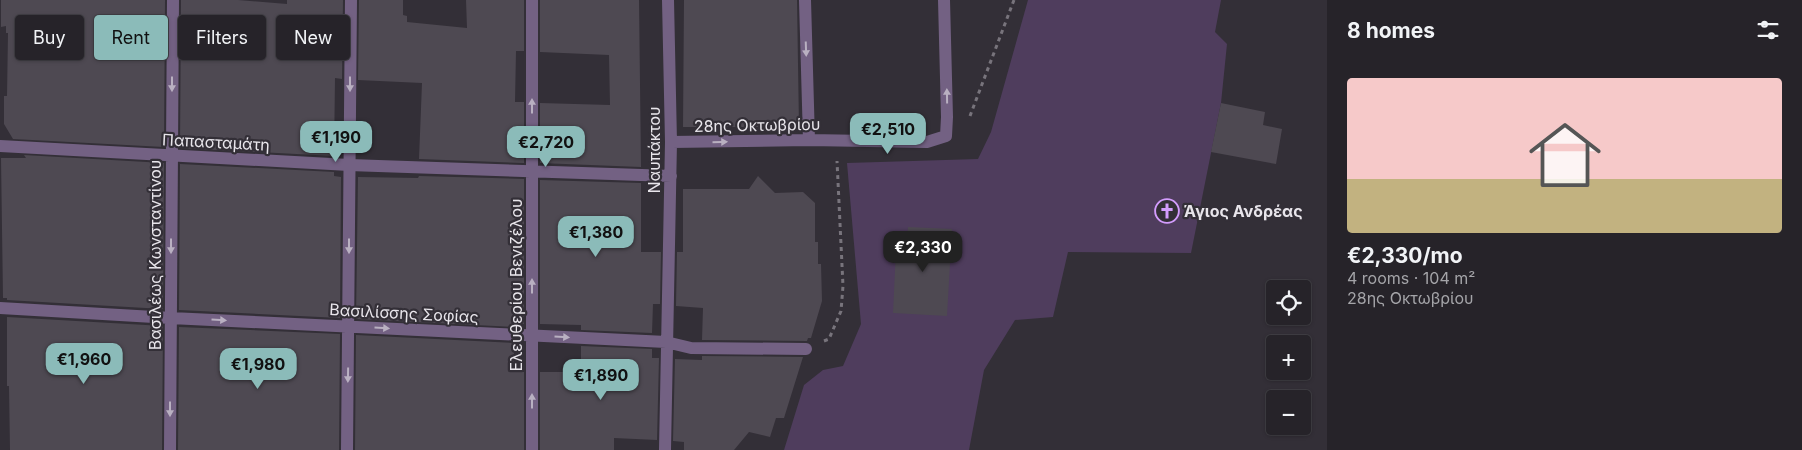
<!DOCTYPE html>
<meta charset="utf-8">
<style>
:root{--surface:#262329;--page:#2e2b31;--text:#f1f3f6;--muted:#a4a4a8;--line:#424046;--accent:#8bbbb9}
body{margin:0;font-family:Inter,sans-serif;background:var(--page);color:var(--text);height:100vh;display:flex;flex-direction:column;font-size:19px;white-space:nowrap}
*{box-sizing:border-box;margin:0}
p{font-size:16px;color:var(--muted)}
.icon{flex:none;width:28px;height:28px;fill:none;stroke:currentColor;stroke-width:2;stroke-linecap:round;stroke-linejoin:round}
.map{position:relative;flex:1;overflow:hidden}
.panel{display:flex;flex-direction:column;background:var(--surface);width:475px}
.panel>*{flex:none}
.top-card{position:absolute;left:15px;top:15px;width:475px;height:45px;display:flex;gap:10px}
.fabs{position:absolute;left:1266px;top:280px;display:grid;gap:10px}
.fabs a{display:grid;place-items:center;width:45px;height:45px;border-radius:5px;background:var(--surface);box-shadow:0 1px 4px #0004,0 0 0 1px var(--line);font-size:25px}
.price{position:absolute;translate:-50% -42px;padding:0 11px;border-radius:10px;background:var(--accent);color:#111;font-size:16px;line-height:32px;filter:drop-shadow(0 1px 2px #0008)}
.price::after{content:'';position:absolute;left:50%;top:30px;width:15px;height:11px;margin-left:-8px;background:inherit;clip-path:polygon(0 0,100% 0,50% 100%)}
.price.selected{background:#222;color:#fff}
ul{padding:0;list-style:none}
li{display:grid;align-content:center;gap:10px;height:265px;padding:0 20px}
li+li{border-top:1px solid var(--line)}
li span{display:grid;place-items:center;height:155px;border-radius:5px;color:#555}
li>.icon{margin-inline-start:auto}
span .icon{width:90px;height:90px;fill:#fffc;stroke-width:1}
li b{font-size:21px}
h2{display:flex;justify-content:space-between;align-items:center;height:60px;padding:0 20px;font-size:21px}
.chip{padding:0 18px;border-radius:5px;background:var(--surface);box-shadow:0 1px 4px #0004,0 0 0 1px var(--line);font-size:18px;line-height:45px}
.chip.selected{background:var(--accent);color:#111}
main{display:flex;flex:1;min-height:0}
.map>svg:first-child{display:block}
</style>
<main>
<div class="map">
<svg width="1327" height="450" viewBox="0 0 1327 450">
<rect width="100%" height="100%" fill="#332f37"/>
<!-- green -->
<path fill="#4f3d5d" d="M1028,0H1221L1215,32L1227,44L1221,103L1191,253L1068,252L1053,317L1015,320L984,370L969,450H784L804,385L823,370L843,366L861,324L847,163L978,159L991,132Z"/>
<!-- building -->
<path fill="#4e4952" d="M1,0H165L164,147L13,139L4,124V96H7L8,33H6V26L1,27Z
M181,0H238L287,4V0H343L342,79L335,78L334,156L180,148Z
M359,0H403V15L407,16V22L467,28L466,0H524V51H516L515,102H524V163L419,159L422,83L358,80Z
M540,0H639L641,167L540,163V103L610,105L609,55L540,52Z
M684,0H797L799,127H683Z
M1221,103L1265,112L1263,125L1282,129L1276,164L1211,152Z
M24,155L164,163L163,309L7,300V298H3L1,158H26Z
M180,164L334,172V176L341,177L340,318L179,310Z
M419,176L524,179V324H515V327L356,319L358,177L418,178Z
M758,176L775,193L803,192L815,203V242H818V264H821L822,301L811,338H808L807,341L702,340L703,308L676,306L677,252H683V189H749Z
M540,180L641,183V252H661L660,304H653L652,333L581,330V325L540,324Z
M908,227L952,229L947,316L893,313L896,249H906Z
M7,317L163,326L162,450H10L9,386H7Z
M179,327L340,334L339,450H178Z
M356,335L514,343V372H524V450H355Z
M581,346L652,349V358H659L657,440L614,438V450H540V372H581Z
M702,356L803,357L784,418H776L770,437L749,432L734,450H684V442L673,441L675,359L702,360Z"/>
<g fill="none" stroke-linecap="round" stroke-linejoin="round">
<!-- path -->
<path stroke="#78747c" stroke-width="3" stroke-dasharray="4 4" stroke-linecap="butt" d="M970,116L1014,0
M824,341L829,339L841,311L843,286L837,161"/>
<!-- minor -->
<path stroke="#736183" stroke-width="12" d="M805,0L809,140
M671,142L809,140L927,142L946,136L947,117L944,0
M0,146L349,165L671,176
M0,308L171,318L666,342L691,348L806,349
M170,450L173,0
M347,450L351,0
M532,450V0
M665,450L671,142L668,0"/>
</g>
<!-- one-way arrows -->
<defs><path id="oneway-solid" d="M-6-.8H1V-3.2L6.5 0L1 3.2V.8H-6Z" transform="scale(1.25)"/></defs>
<g fill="#b9b0c1">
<use href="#oneway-solid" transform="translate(806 49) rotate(88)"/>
<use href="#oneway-solid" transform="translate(172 84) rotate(90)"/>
<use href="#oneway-solid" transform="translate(350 84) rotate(90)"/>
<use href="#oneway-solid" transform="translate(947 96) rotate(-91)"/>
<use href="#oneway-solid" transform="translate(532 106) rotate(-90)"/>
<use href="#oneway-solid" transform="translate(720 142) rotate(-1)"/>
<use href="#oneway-solid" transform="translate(171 246) rotate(90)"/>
<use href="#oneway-solid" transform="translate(349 246) rotate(90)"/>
<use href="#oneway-solid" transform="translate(532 286) rotate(-90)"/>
<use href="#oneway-solid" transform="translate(219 320) rotate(3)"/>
<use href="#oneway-solid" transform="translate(382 328) rotate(3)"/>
<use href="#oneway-solid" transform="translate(562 337) rotate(3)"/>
<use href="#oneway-solid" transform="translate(348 375) rotate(91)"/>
<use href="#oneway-solid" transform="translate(532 401) rotate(-90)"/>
<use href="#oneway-solid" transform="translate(170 409) rotate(90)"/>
</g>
<!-- icons -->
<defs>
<g id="church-ring" transform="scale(1.25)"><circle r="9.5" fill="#332f37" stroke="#d39cfd" stroke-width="1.5"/><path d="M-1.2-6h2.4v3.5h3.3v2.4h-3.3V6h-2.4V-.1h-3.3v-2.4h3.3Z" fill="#d39cfd"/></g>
</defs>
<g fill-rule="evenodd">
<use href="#church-ring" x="1167" y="211"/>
</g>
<g text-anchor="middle" stroke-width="4.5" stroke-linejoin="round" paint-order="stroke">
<!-- street labels -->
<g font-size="16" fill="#e8e5eb" stroke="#332f37">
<text transform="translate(757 125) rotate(-1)" y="6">28ης Οκτωβρίου</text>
<text transform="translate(216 142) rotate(3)" y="6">Παπασταμάτη</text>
<text transform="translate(654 150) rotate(-90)" y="6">Ναυπάκτου</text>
<text transform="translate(155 255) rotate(-90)" y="6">Βασιλέως Κωνσταντίνου</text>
<text transform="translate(516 285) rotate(-90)" y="6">Ελευθερίου Βενιζέλου</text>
<text transform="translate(404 313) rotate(3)" y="6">Βασιλίσσης Σοφίας</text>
</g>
<!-- poi labels -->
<g font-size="16" font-weight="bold" fill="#e8e5eb" stroke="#332f37" text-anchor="start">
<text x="1184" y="217">Άγιος Ανδρέας</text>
</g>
</g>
</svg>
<div class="fabs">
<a><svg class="icon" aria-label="locate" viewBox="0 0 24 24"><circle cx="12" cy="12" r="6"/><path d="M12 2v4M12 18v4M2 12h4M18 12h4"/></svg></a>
<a>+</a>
<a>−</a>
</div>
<b class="price" style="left:888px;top:155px">€2,510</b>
<b class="price" style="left:336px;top:163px">€1,190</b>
<b class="price" style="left:546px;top:168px">€2,720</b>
<b class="price" style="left:596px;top:258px">€1,380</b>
<b class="price selected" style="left:923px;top:273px">€2,330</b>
<b class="price" style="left:84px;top:385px">€1,960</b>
<b class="price" style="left:258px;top:390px">€1,980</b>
<b class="price" style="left:601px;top:401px">€1,890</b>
<div class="top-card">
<a class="chip">Buy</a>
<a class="chip selected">Rent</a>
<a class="chip">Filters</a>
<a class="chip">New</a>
</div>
</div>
<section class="panel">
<h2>8 homes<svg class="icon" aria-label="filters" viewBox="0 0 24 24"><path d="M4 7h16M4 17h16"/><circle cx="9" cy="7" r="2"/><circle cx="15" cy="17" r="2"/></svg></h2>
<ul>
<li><span style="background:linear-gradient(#f6c9c9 65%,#c2b280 0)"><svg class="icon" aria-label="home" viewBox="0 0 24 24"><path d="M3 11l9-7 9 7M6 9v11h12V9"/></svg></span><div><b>€2,330/mo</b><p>4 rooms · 104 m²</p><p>28ης Οκτωβρίου</p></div></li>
</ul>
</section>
</main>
